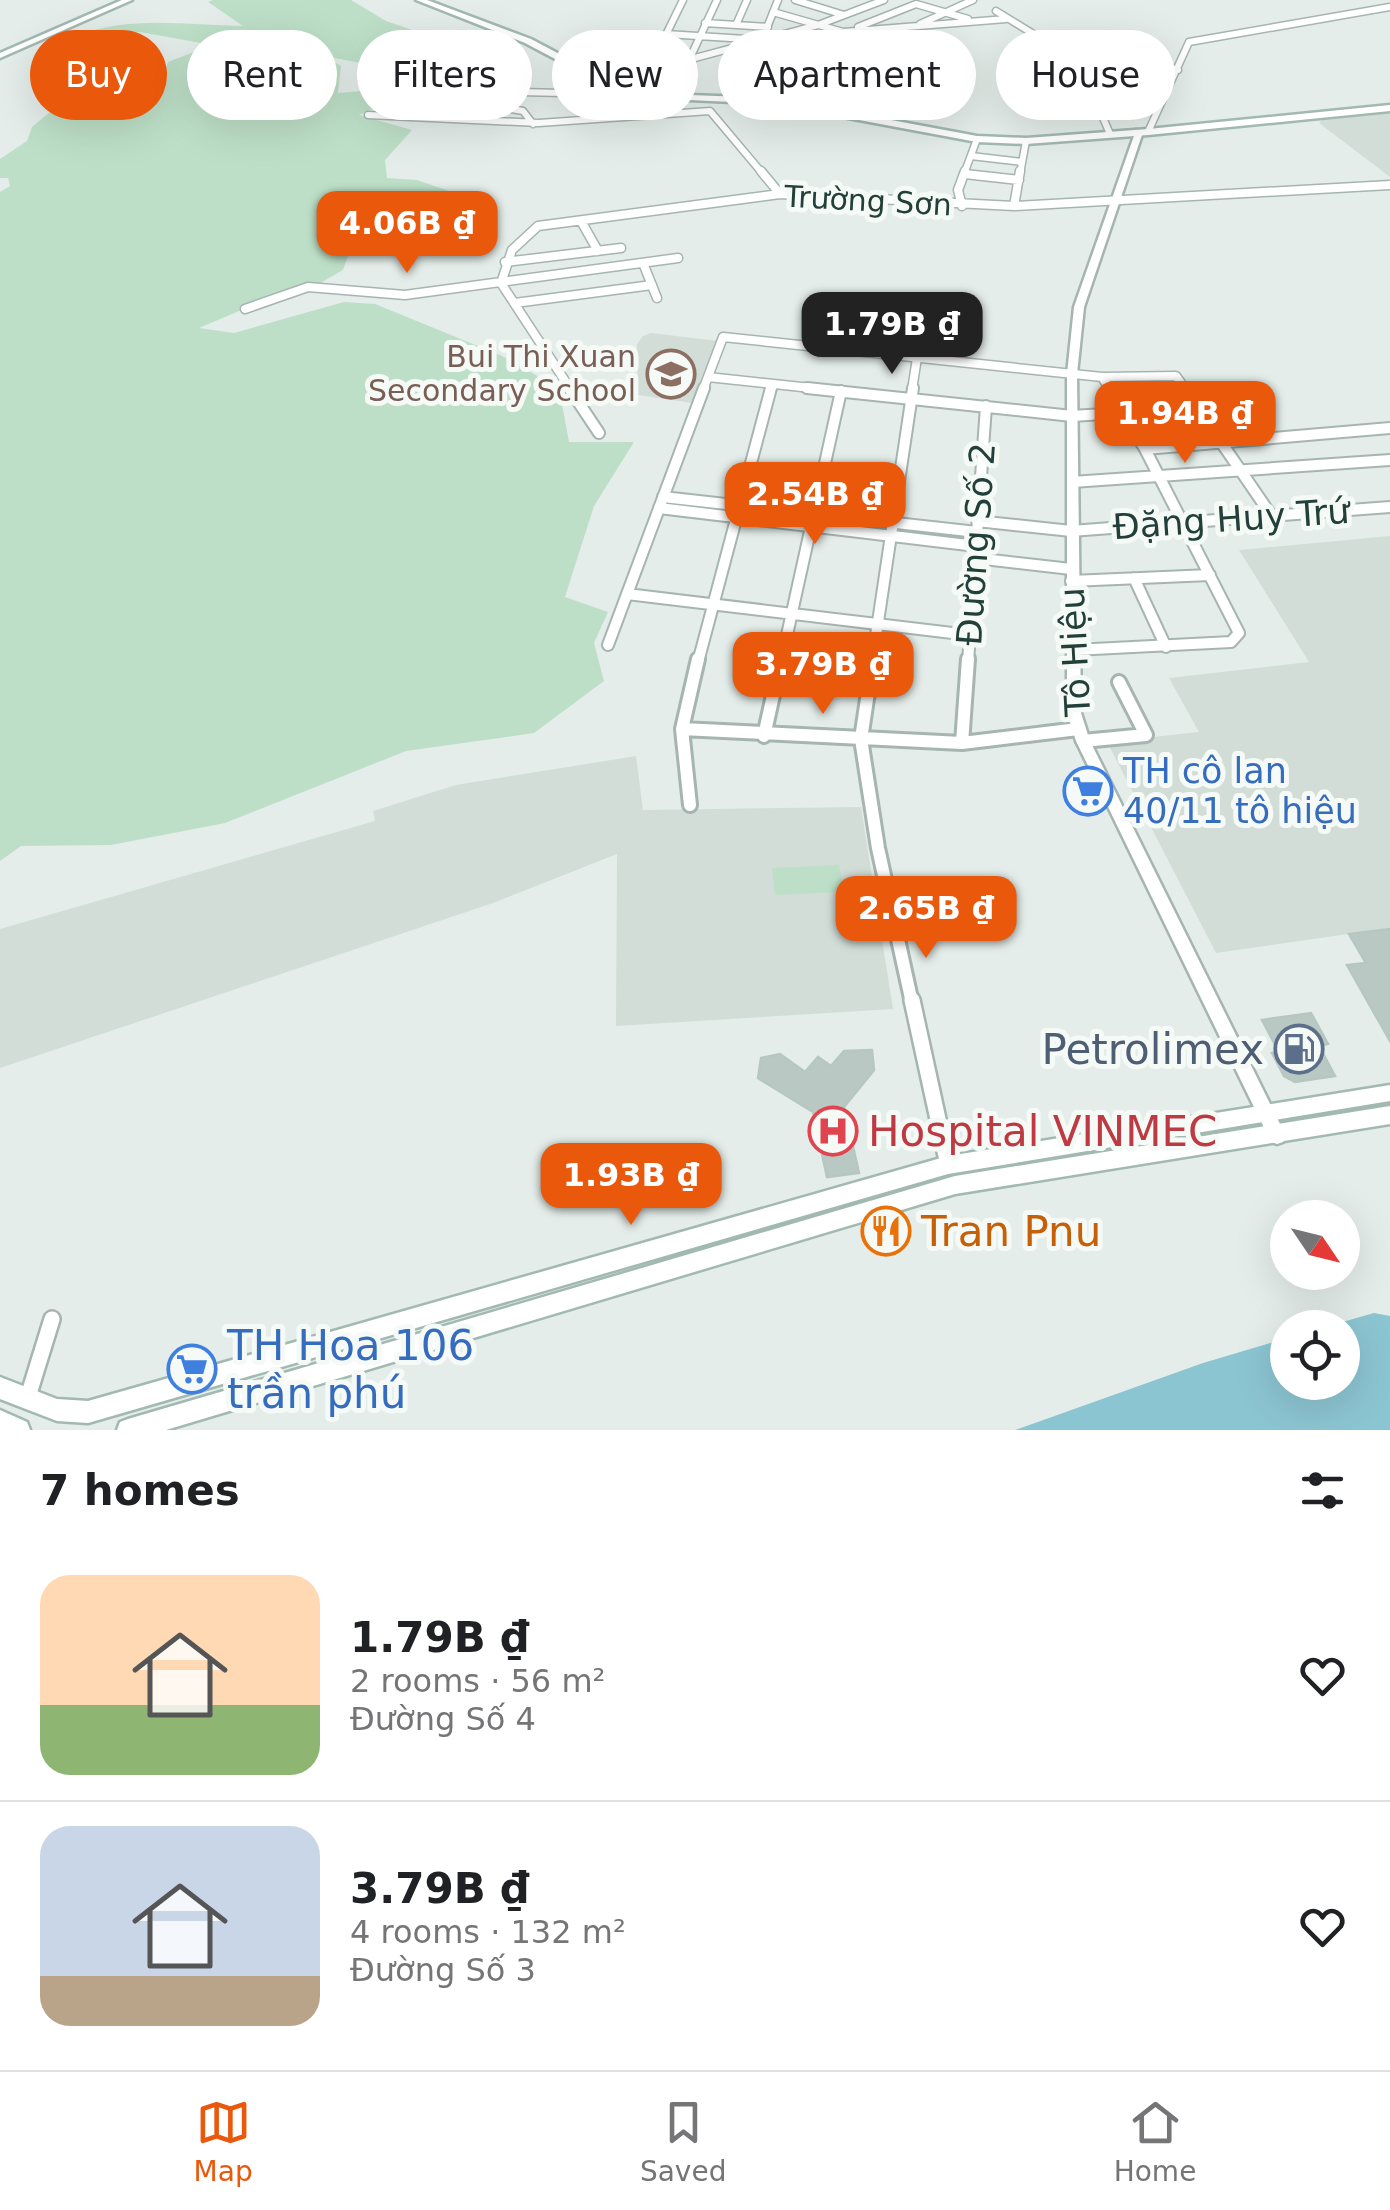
<!DOCTYPE html>
<meta charset="utf-8">
<style>
:root{--surface:#fff;--page:#f6f6f6;--text:#202124;--muted:#757577;--line:#e0e0e0;--accent:#ea580c}
body{margin:0;font-family:"DejaVu Sans",sans-serif;background:var(--page);color:var(--text);height:100vh;display:flex;flex-direction:column;font-size:38px;white-space:nowrap}
*{box-sizing:border-box;margin:0}
p{font-size:32px;color:var(--muted)}
.icon{flex:none;width:55px;height:55px;fill:none;stroke:currentColor;stroke-width:2;stroke-linecap:round;stroke-linejoin:round}
.map{position:relative;height:1430px;overflow:hidden}
.sheet{display:flex;flex-direction:column;background:var(--surface);flex:1}
.sheet>*{flex:none}
.top-card{position:absolute;left:30px;top:30px;width:1330px;height:90px;display:flex;gap:20px}
.needle{width:65px;rotate:125deg}
.buttons{position:absolute;left:1270px;top:1200px;display:grid;gap:20px}
.buttons a{display:grid;place-items:center;width:90px;height:90px;border-radius:50%;background:var(--surface);box-shadow:0 10px 40px #0002;font-size:50px}
.price{position:absolute;translate:-50% -85px;padding:0 22px;border-radius:20px;background:var(--accent);color:#fff;font-size:32px;line-height:65px;filter:drop-shadow(0 2px 5px #0008)}
.price::after{content:'';position:absolute;left:50%;top:60px;width:30px;height:22px;margin-left:-15px;background:inherit;clip-path:polygon(0 0,100% 0,50% 100%)}
.price.active{background:#222;color:#fff}
ul{padding:0;list-style:none}
li{display:flex;align-items:center;gap:30px;height:250px;padding:0 40px}
li+li{border-top:2px solid var(--line)}
li span{display:grid;place-items:center;flex:none;width:280px;height:200px;border-radius:30px;color:#555}
li>.icon{margin-inline-start:auto}
span .icon{width:120px;height:120px;fill:#fffc;stroke-width:1}
li b{font-size:42px}
h2{display:flex;justify-content:space-between;align-items:center;height:120px;padding:0 40px;font-size:42px}
.tag{padding:0 35px;border-radius:45px;background:var(--surface);box-shadow:0 10px 40px #0002;font-size:35px;line-height:90px}
.tag.active{background:var(--accent);color:#fff}
.dock{display:flex;justify-content:space-around;align-items:center;height:140px;border-top:2px solid var(--line);background:var(--surface);font-size:28px;color:var(--muted)}
.dock a{display:grid;justify-items:center;gap:5px}
.dock .active{color:var(--accent)}
.map>svg:first-child{display:block}
</style>
<div class="map">
<svg width="1390" height="1430" viewBox="0 0 1390 1430">
<rect width="100%" height="100%" fill="#e4ede9"/>
<!-- built -->
<path fill="#d2ddd8" d="M1390,113V177L1319,123L1322,120Z
M651,333L718,341L692,403L638,395L637,344L643,336Z
M1390,536V928L1216,953L1107,742L1199,732L1169,678L1309,662L1239,550Z
M636,756L643,810L861,807L893,1009L616,1026L617,854L493,903L0,1068V929L375,821L373,811L456,785Z"/>
<!-- green -->
<path fill="#bddfc7" d="M213,0H351L386,21L421,33L416,55L377,66L324,56L341,66L338,93L385,89L389,101L359,115L412,130L385,160L387,178L417,180L475,200L498,224L475,240L441,235L422,219L352,245L343,270L322,282L293,288L199,328L234,333L344,302L375,304L500,355L559,388L569,442H634L594,506L565,597L608,612L594,643L604,681L534,733L406,751L225,823L111,845L21,846L0,861V192L10,186L8,178H0V159L27,141L32,127L61,103L130,99L160,89L168,62L212,45L140,32L100,39L102,67L89,75L70,54L73,37C130,15 184,25 243,26L208,2Z
M839,865L844,892L775,895L772,868Z"/>
<!-- water -->
<path fill="#8cc5d2" d="M1374,1313L1390,1316V1430H1015L1203,1363L1287,1338L1288,1382H1342V1328L1325,1327Z"/>
<!-- building -->
<path fill="#b9c8c3" stroke="#b6c7c1" stroke-width="2.5" d="M824,308L892,316L890,326L821,318Z
M1390,929V1041L1347,965L1366,963L1349,934Z
M1311,1013L1328,1044L1319,1046L1335,1076L1295,1082L1284,1076L1272,1053L1279,1052L1262,1020Z
M872,1050L874,1070L844,1107L859,1173L827,1177L813,1112L758,1078L761,1058L780,1054L805,1072L818,1057L831,1066L844,1051Z"/>
<g fill="none" stroke-linecap="round" stroke-linejoin="round">
<!-- minor-far4 casing -->
<g stroke="#a6b5b1" stroke-width="9">
<path id="minor-far4" d="M795,0L844,15
M996,11L1053,46L1076,55L1110,134
M773,12L843,32L1006,19
M705,23L768,27
M920,24L973,0
M736,25L747,0
M858,27L916,4L968,19
M666,34L762,40L778,0
M1122,52L1178,70
M655,57L695,58
M690,58L717,0
M449,67L430,78L427,90L607,94
M474,93L465,101L523,111L533,124
M636,96L683,0
M644,96L647,90L695,58L818,25L884,0
M368,115L539,123L710,111L763,174
M1148,132L1189,42L1390,7
M971,156L1022,162
M964,174L977,139
M1020,174L1026,141"/>
</g>
<!-- minor-far3 casing -->
<g stroke="#a6b5b1" stroke-width="11">
<path id="minor-far3" d="M761,171L780,194
M965,174L1019,180
M962,206L958,190L965,171
M1014,206L1020,171
M581,221L598,251
M505,262L621,248
M643,263L657,298
M515,303L652,285
M245,309L308,287L405,295L678,258
M708,377L830,390
M1102,377L1110,390
M571,390L501,283L512,250L538,226L780,194L1014,206L1390,185
M703,390L723,337L1102,377L1176,376L1186,390
M770,390L772,384
M912,390L917,358"/>
</g>
<!-- minor-far2 casing -->
<g stroke="#a6b5b1" stroke-width="14">
<path id="minor-far2" d="M569,388L599,433
M807,388L1072,416L1199,408
M1184,388L1271,515
M1145,449L1390,428
M1072,482L1390,460
M663,497L977,532
M659,508L976,546
M977,521L1071,531L1390,507
M975,558L1071,569
M1134,578L1166,647
M1071,581L1210,575
M627,594L969,635
M608,645L704,388
M1074,650L1231,642L1239,633L1145,449L1108,388
M698,662L771,388
M781,662L841,391
M872,662L913,388
M968,662L986,406"/>
</g>
<!-- minor-far1 casing -->
<g stroke="#a6b5b1" stroke-width="18">
<path id="minor-far1" d="M873,659L861,739L878,848L912,1003
M682,729L962,743L1078,729
M764,736L781,659
M1083,741L1146,735L1119,682
M962,743L968,659
M690,805L682,729L698,659"/>
</g>
<!-- minor casing -->
<g stroke="#a6b5b1" stroke-width="20">
<path id="minor" d="M912,1000L948,1165
M27,1400L52,1319"/>
</g>
<!-- tertiary casing -->
<g stroke="#a6b5b1" stroke-width="5">
<path id="tertiary" d="M1136,130L1143,132L1084,307L1077,374L1081,713L1090,741L1286,1136L1283,1142L1277,1144L1271,1142L1076,741L1067,713V374L1074,307Z"/>
</g>
<!-- secondary casing -->
<g stroke="#a2b9b2" stroke-width="5">
<path id="secondary" d="M122,0H132L0,58V53Z
M416,0H427L531,39L582,66L609,92L773,98L977,136L1026,138L1148,129L1390,105V111L1148,135L1026,144L977,142L773,104L604,96L576,70L525,43Z
M1390,1085V1101L948,1174L88,1423L57,1421L0,1399V1377L57,1399L88,1401L948,1156Z
M1390,1106V1124L955,1194L166,1430H117L120,1422L128,1419L955,1176Z
M0,1410L27,1422L30,1430H0Z"/>
</g>
<!-- minor-far4 -->
<use href="#minor-far4" stroke="#fff" stroke-width="6"/>
<!-- minor-far3 -->
<use href="#minor-far3" stroke="#fff" stroke-width="8"/>
<!-- minor-far2 -->
<use href="#minor-far2" stroke="#fff" stroke-width="10"/>
<!-- minor-far1 -->
<use href="#minor-far1" stroke="#fff" stroke-width="12"/>
<!-- minor -->
<use href="#minor" stroke="#fff" stroke-width="15"/>
<!-- tertiary -->
<use href="#tertiary" fill="#fff" fill-rule="evenodd"/>
<!-- secondary -->
<use href="#secondary" fill="#fff" fill-rule="evenodd"/>
</g>
<!-- icons -->
<defs>
<g id="school-ring" transform="scale(2.5)"><circle r="9.5" fill="#f5faf7" stroke="#8d6e63" stroke-width="1.5"/><path d="M0-5L7-2L0 1L-7-2ZM-4 1L0 2.5L4 1V4Q0 6-4 4Z" fill="#8d6e63"/></g>
<g id="supermarket-ring" transform="scale(2.5)"><circle r="9.5" fill="#f5faf7" stroke="#3f7fe0" stroke-width="1.5"/><path d="M-6-5.5h2.5l.6 2H6L4.5 2H-2.5L-4.4-4H-6ZM-1.5 3.2a1.3 1.3 0 1 0 .1 0ZM3 3.2a1.3 1.3 0 1 0 .1 0Z" fill="#3f7fe0"/></g>
<g id="fuel-ring" transform="scale(2.5)"><circle r="9.5" fill="#f5faf7" stroke="#5c6f8a" stroke-width="1.5"/><path d="M-5.5-6h7V0h2V4h1.3V-2.5L3-4.5l.8-.8L6-3V5H2.5V1h-1V6h-7ZM-4.2-4.7v3.2H.2V-4.7Z" fill="#5c6f8a"/></g>
<g id="hospital-ring" transform="scale(2.5)"><circle r="9.5" fill="#f5faf7" stroke="#e0444e" stroke-width="1.5"/><path d="M-5-5h3v3.5h4V-5h3V5h-3V1.5h-4V5h-3Z" fill="#e0444e"/></g>
<g id="restaurant-ring" transform="scale(2.5)"><circle r="9.5" fill="#f5faf7" stroke="#e8710a" stroke-width="1.5"/><path d="M-5-6h1v4h1v-4h1v4h1v-4h1v5L-1.5 .5V6h-2V.5L-5-1ZM5-6V6H3V1.5H1.5Q1.5-4 5-6Z" fill="#e8710a"/></g>
</defs>
<g fill-rule="evenodd">
<use href="#school-ring" x="671" y="374"/>
<use href="#supermarket-ring" x="1088" y="791"/>
<use href="#fuel-ring" x="1299" y="1049"/>
<use href="#hospital-ring" x="833" y="1131"/>
<use href="#restaurant-ring" x="886" y="1231"/>
<use href="#supermarket-ring" x="192" y="1369"/>
</g>
<g text-anchor="middle" stroke-width="10" stroke-linejoin="round" paint-order="stroke">
<!-- far-street labels -->
<g font-size="30" fill="#233f39" stroke="#f5faf7">
<text transform="translate(868 201) rotate(3)" y="10">Trường Sơn</text>
</g>
<!-- far-education labels -->
<g font-size="30" fill="#785e54" stroke="#f5faf7" text-anchor="end">
<text x="636" y="367">Bui Thi Xuan<tspan x="636" dy="34">Secondary School</tspan></text>
</g>
<!-- street labels -->
<g font-size="35" fill="#233f39" stroke="#f5faf7">
<text transform="translate(1231 519) rotate(-4)" y="12">Đặng Huy Trứ</text>
<text transform="translate(976 544) rotate(-86)" y="12">Đường Số 2</text>
<text transform="translate(1075 652) rotate(-93)" y="12">Tô Hiệu</text>
</g>
<!-- shop labels -->
<g font-size="35" fill="#366cbe" stroke="#f5faf7" text-anchor="start">
<text x="1123" y="783">TH cô lan<tspan x="1123" dy="40">40/11 tô hiệu</tspan></text>
</g>
<!-- near-service labels -->
<g font-size="42" fill="#4e5e75" stroke="#f5faf7" text-anchor="end">
<text x="1264" y="1064">Petrolimex</text>
</g>
<!-- near-health labels -->
<g font-size="42" fill="#be3a42" stroke="#f5faf7" text-anchor="start">
<text x="868" y="1146">Hospital VINMEC</text>
</g>
<!-- near-food labels -->
<g font-size="42" fill="#c56008" stroke="#f5faf7" text-anchor="start">
<text x="921" y="1246">Tran Pnu</text>
</g>
<!-- near-shop labels -->
<g font-size="42" fill="#366cbe" stroke="#f5faf7" text-anchor="start">
<text x="227" y="1360">TH Hoa 106<tspan x="227" dy="48">trần phú</tspan></text>
</g>
</g>
</svg>
<div class="buttons">
<a><svg class="needle" viewBox="-14 -14 28 28"><path d="M0-13l5 13h-10z" fill="#e53935"/><path d="M0 13l5-13h-10z" fill="#757577"/></svg></a>
<a><svg class="icon" aria-label="locate" viewBox="0 0 24 24"><circle cx="12" cy="12" r="6"/><path d="M12 2v4M12 18v4M2 12h4M18 12h4"/></svg></a>
</div>
<b class="price" style="left:407px;top:276px">4.06B ₫</b>
<b class="price active" style="left:892px;top:377px">1.79B ₫</b>
<b class="price" style="left:1185px;top:466px">1.94B ₫</b>
<b class="price" style="left:815px;top:547px">2.54B ₫</b>
<b class="price" style="left:823px;top:717px">3.79B ₫</b>
<b class="price" style="left:926px;top:961px">2.65B ₫</b>
<b class="price" style="left:631px;top:1228px">1.93B ₫</b>
<div class="top-card">
<a class="tag active">Buy</a>
<a class="tag">Rent</a>
<a class="tag">Filters</a>
<a class="tag">New</a>
<a class="tag">Apartment</a>
<a class="tag">House</a>
</div>
</div>
<section class="sheet">
<h2>7 homes<svg class="icon" aria-label="filters" viewBox="0 0 24 24"><path d="M4 7h16M4 17h16"/><circle cx="9" cy="7" r="2"/><circle cx="15" cy="17" r="2"/></svg></h2>
<ul>
<li><span style="background:linear-gradient(#ffd9b3 65%,#8fb573 0)"><svg class="icon" aria-label="home" viewBox="0 0 24 24"><path d="M3 11l9-7 9 7M6 9v11h12V9"/></svg></span><div><b>1.79B ₫</b><p>2 rooms · 56 m²</p><p>Đường Số 4</p></div><svg class="icon" aria-label="heart" viewBox="0 0 24 24"><path d="M12 20l-8-8c-3-5 5-10 8-4 3-6 11-1 8 4z"/></svg></li>
<li><span style="background:linear-gradient(#c9d6e8 75%,#b9a48a 0)"><svg class="icon" aria-label="home" viewBox="0 0 24 24"><path d="M3 11l9-7 9 7M6 9v11h12V9"/></svg></span><div><b>3.79B ₫</b><p>4 rooms · 132 m²</p><p>Đường Số 3</p></div><svg class="icon" aria-label="heart" viewBox="0 0 24 24"><path d="M12 20l-8-8c-3-5 5-10 8-4 3-6 11-1 8 4z"/></svg></li>
</ul>
</section>
<nav class="dock">
<a class="active"><svg class="icon" aria-label="map" viewBox="0 0 24 24"><path d="M3 6l6-2 6 2 6-2v14l-6 2-6-2-6 2zM9 4v14M15 6v14"/></svg>Map</a>
<a><svg class="icon" aria-label="saved" viewBox="0 0 24 24"><path d="M7 4h10v16l-5-4-5 4z"/></svg>Saved</a>
<a><svg class="icon" aria-label="home" viewBox="0 0 24 24"><path d="M3 11l9-7 9 7M6 9v11h12V9"/></svg>Home</a>
</nav>
